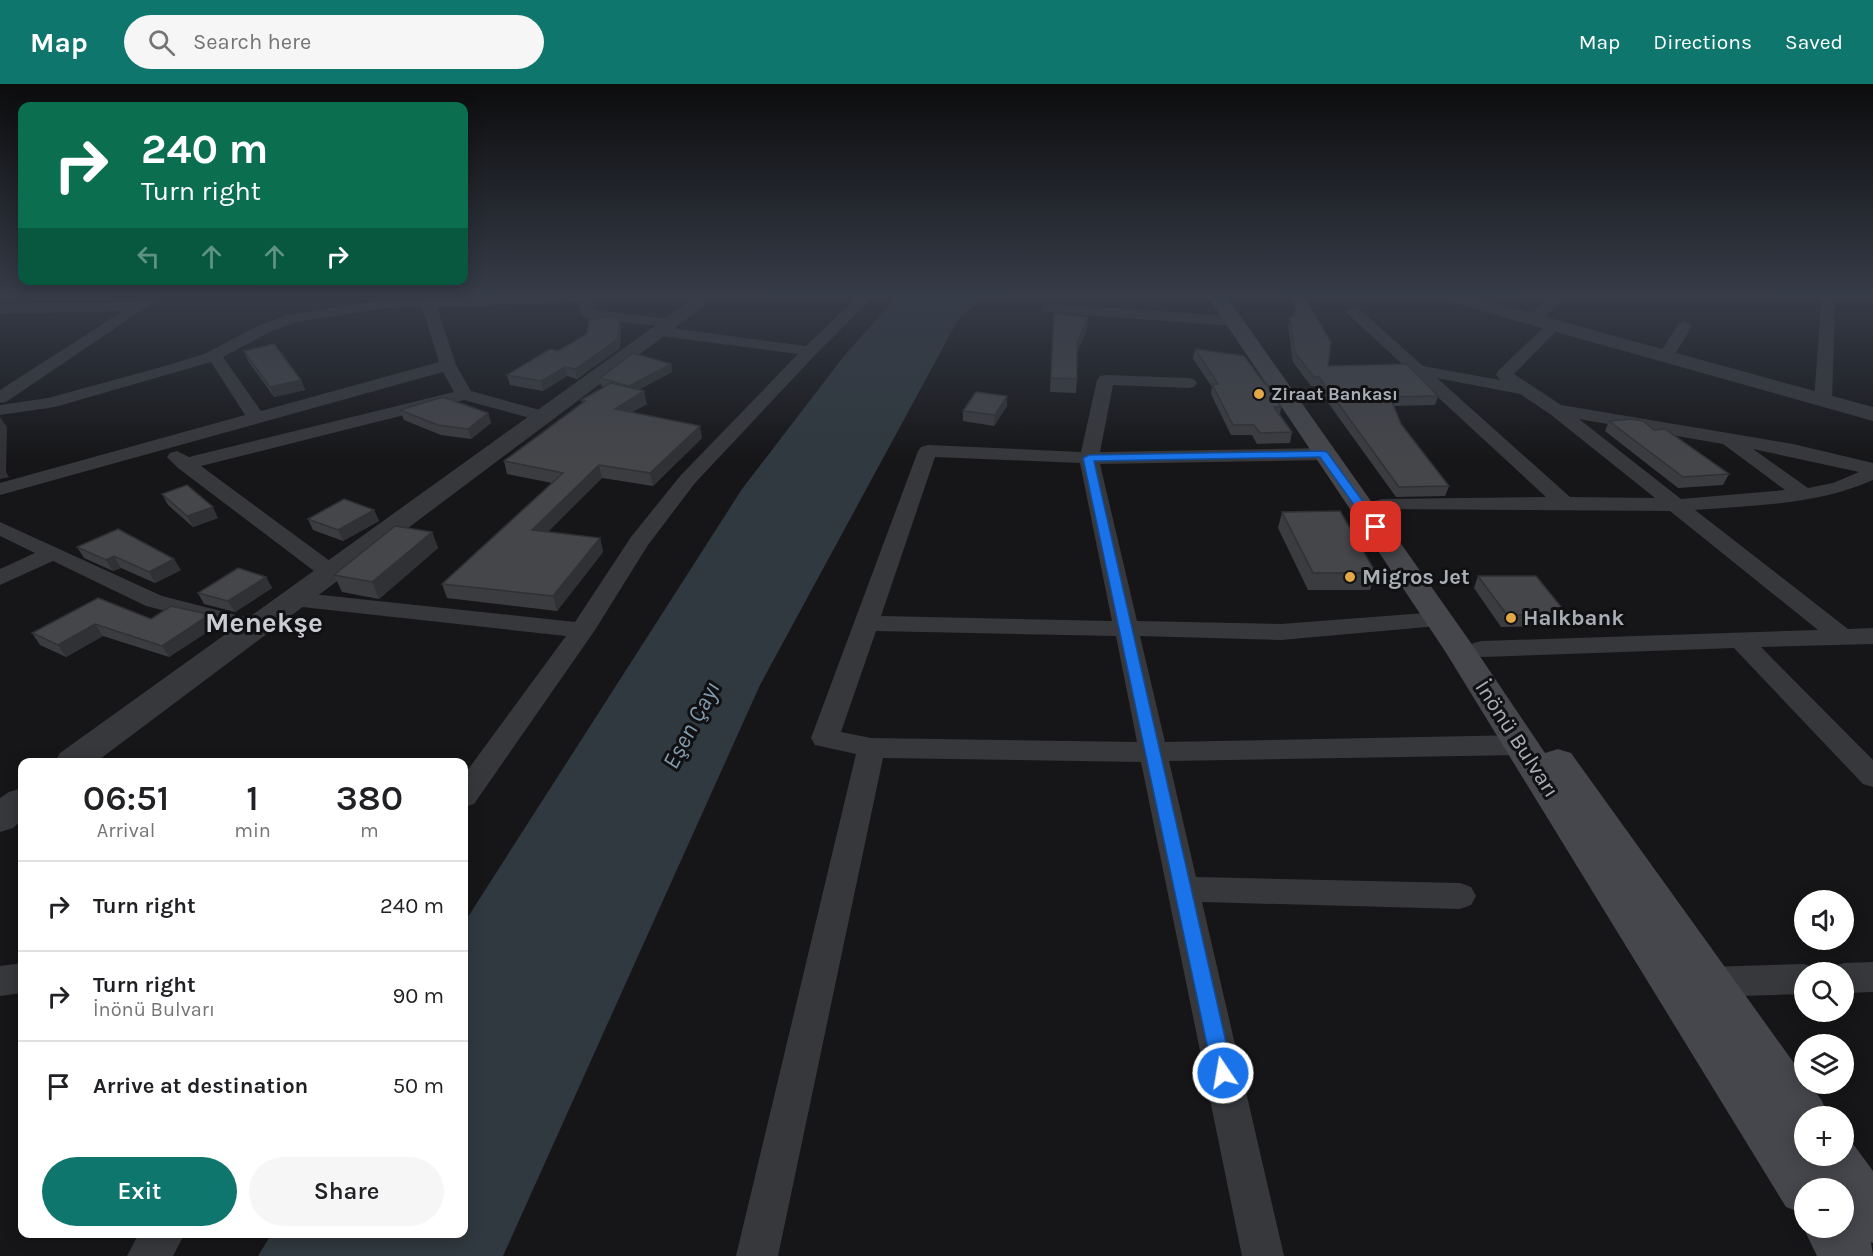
<!DOCTYPE html>
<meta charset="utf-8">
<style>
body{margin:0;font-family:Karla,sans-serif;background:#f6f6f6;color:#202124;height:100vh;display:flex;flex-direction:column;font-size:22px;white-space:nowrap}
*{box-sizing:border-box;margin:0}
p{font-size:20px;color:#757577}
.icon{flex:none;width:33px;height:33px;fill:none;stroke:currentColor;stroke-width:2;stroke-linecap:round;stroke-linejoin:round}
.map{position:relative;flex:1;overflow:hidden}
.side{position:absolute;left:18px;top:674px;width:450px;height:480px;display:flex;flex-direction:column;background:#fff;border-radius:12px;box-shadow:0 3px 15px #0003}
.side>*{flex:none}
.top-card{position:absolute;left:18px;top:18px;width:450px;height:183px;border-radius:12px;box-shadow:0 3px 15px #0003;background:#0b6e4f;color:#fff;overflow:hidden}
.controls{position:absolute;left:1794px;top:806px;display:grid;gap:12px}
.controls a{display:grid;place-items:center;width:60px;height:60px;border-radius:50%;background:#fff;box-shadow:0 3px 15px #0003;font-size:30px}
.pin{position:absolute;display:grid;place-items:center;width:51px;height:51px;color:#fff;margin:-26px;border-radius:12px;box-shadow:0 3px 9px #0006}
.me{position:absolute;width:66px;margin:-33px;rotate:348deg;stroke-linejoin:round;filter:drop-shadow(0 0 4px #0008)}
.turn{display:flex;align-items:center;gap:21px;height:126px;padding:0 24px;font-size:27px}
.turn .icon{width:78px;height:78px;stroke-width:2.5}
.turn b{display:block;font-size:42px;line-height:51px}
.lanes{display:flex;align-items:center;height:57px;padding:0 24px;background:#0003;justify-content:center;gap:30px;direction:ltr}
.lanes .off{opacity:.35}
.eta{display:flex;justify-content:space-evenly;align-items:center;height:102px;text-align:center}
.eta b{font-size:36px;font-weight:600;line-height:42px}
.action{display:flex;gap:12px;margin-top:auto;padding:12px 24px}
.action a{flex:1;height:69px;border-radius:36px;background:#0f766e;color:#fff;font-size:24px;font-weight:600;line-height:69px;text-align:center}
.action a+a{background:#f6f6f6;color:#202124}
ul{padding:0;list-style:none}
li{display:flex;align-items:center;gap:18px;height:90px;padding:0 24px;border-top:2px solid #e0e0e0}
li div{flex:1}
li b{display:block;font-size:22px}
li em{font-style:normal}
header{display:flex;align-items:center;gap:36px;box-sizing:border-box;height:84px;padding:0 30px;background:#0f766e;color:#fff}
header strong{font-size:28px}
nav{display:flex;gap:33px;margin-inline-start:auto;font-size:21px}
.search{width:420px;height:54px;background:#f6f6f6;display:flex;align-items:center;gap:15px;box-sizing:border-box;padding:0 21px;border-radius:33px;color:#757577;font-size:22px}
.map>svg:first-child{display:block}
</style>
<header>
<strong>Map</strong>
<div class="search"><svg class="icon" aria-label="search" viewBox="0 0 24 24"><circle cx="10" cy="10" r="6"/><path d="M15 15l6 6"/></svg>Search here</div>
<nav><a>Map</a><a>Directions</a><a>Saved</a></nav>
</header>
<div class="map">
<svg width="1873" height="1172" viewBox="0 0 1873 1172">
<rect width="100%" height="100%" fill="#161618"/>
<polygon fill="#30393f" points="896,213 983,213 958,236 760,601 503,1172 258,1172 272,1149 464,1149 464,839 742,405 844,272"/>
<g fill="none" stroke-linecap="round" stroke-linejoin="round">
<g fill="#37383c" fill-rule="evenodd">
<polygon points="144,213 161,213 6,318 0,319 0,306 123,227 0,230 0,220 137,218"/>
<path d="M 423,213 L 593,213 L 596,226 L 676,236 L 679,239 L 676,242 L 671,244 L 806,262 L 857,213 L 873,213 L 816,270 L 695,399 L 648,461 L 595,546 L 474,720 L 464,723 L 464,691 L 566,552 L 293,522 L 285,520 L 281,515 L 285,510 L 293,508 L 575,538 L 631,453 L 681,391 L 798,270 L 661,252 L 653,247 L 660,242 L 589,235 L 581,230 L 579,218 L 437,223 L 456,281 L 471,307 L 551,329 L 554,333 L 551,337 L 545,338 L 464,316 L 201,382 L 338,483 L 341,488 L 338,493 L 330,495 L 322,493 L 178,384 L 167,373 L 170,369 L 177,367 L 189,373 L 454,308 L 443,288 L 0,411 L 0,399 L 245,331 L 211,278 L 55,323 L 0,331 L 0,321 L 48,314 L 165,282 L 204,270 L 260,241 L 288,231 L 386,216 ZM 422,223 L 439,278 L 261,327 L 223,273 L 272,247 L 296,238 L 386,224 Z"/>
<polygon points="1550,213 1566,213 1538,239 1528,239 1525,236 1528,233"/>
<polygon points="1817,213 1832,213 1835,220 1832,316 1829,320 1817,320 1814,316 1821,220"/>
<polygon points="1049,220 1233,232 1241,237 1233,242 1044,228 1041,225 1044,222"/>
<path d="M 1354,223 L 1359,225 L 1423,282 L 1500,296 L 1496,291 L 1498,287 L 1548,239 L 1558,239 L 1561,242 L 1558,245 L 1514,290 L 1561,321 L 1793,360 L 1873,379 L 1873,396 C 1817,421 1755,421 1695,426 L 1848,545 L 1873,544 L 1873,560 L 1761,563 L 1873,676 L 1873,703 L 1863,700 L 1734,564 L 1482,573 L 1473,571 L 1470,565 L 1473,559 L 1482,557 L 1818,546 L 1670,427 L 1375,425 L 1372,421 L 1375,417 L 1382,415 L 1546,413 L 1349,231 L 1346,228 ZM 1437,294 L 1520,310 L 1550,330 L 1655,414 L 1570,413 ZM 1579,335 L 1723,360 L 1785,406 L 1681,415 ZM 1753,365 L 1859,388 L 1833,399 L 1808,404 Z"/>
<polygon points="1684,237 1692,242 1674,272 1672,275 1660,275 1658,272 1679,239"/>
<path d="M 1106,291 L 1188,294 L 1194,295 L 1197,299 L 1194,303 L 1188,304 L 1113,301 L 1100,368 L 1323,364 L 1330,366 L 1333,370 L 1330,374 L 1323,376 L 1100,380 L 1137,537 L 1281,540 L 1438,528 L 1446,530 L 1450,535 L 1446,540 L 1438,542 L 1281,556 L 1140,552 L 1165,658 L 1523,651 L 1533,654 L 1537,661 L 1533,668 L 1523,671 L 1169,677 L 1196,793 L 1460,799 L 1471,803 L 1476,812 L 1471,821 L 1460,825 L 1202,818 L 1284,1172 L 1242,1172 L 1141,678 L 883,674 L 778,1172 L 736,1172 L 856,670 L 815,661 L 811,654 L 918,367 L 921,363 L 928,361 L 1081,368 L 1097,296 L 1100,292 ZM 935,373 L 1080,379 L 1112,537 L 881,532 ZM 876,547 L 1116,552 L 1137,658 L 871,654 L 841,648 Z"/>
<polygon points="0,438 162,512 264,538 267,543 264,548 255,550 146,522 53,477 0,501 0,485 35,469 0,452"/>
<polygon points="1873,878 1873,908 1844,909 1844,888 1830,888 1832,883 1844,879"/>
<polygon points="22,879 22,909 0,912 0,882"/>
<polygon points="1804,880 1816,884 1818,888 1804,888 1804,910 1709,913 1697,909 1692,898 1697,887 1709,883"/>
<polygon points="139,1149 185,1149 173,1172 127,1172"/>
</g>
<g fill="#37383c" fill-rule="evenodd">
<polygon points="695,213 716,213 96,678 55,678 60,669"/>
<polygon points="1443,213 1473,213 1873,323 1873,337 1446,217"/>
<polygon points="22,704 22,736 13,744 0,748 0,714 9,708"/>
</g>
<polygon fill="#46474c" fill-rule="evenodd" points="1208,213 1227,213 1471,559 1545,669 1558,665 1571,669 1804,993 1804,999 1809,999 1822,1017 1828,1032 1804,1032 1804,1071 1844,1071 1844,1051 1848,1053 1873,1087 1873,1159 1871,1158 1873,1172 1817,1172 1803,1143 1804,1139 1804,1143 1844,1143 1844,1104 1804,1104 1804,1130 1786,1123 1445,567"/>
</g>
<g fill="#3b3c40">
<polygon points="1245,213 1268,213 1268,214"/>
<polygon points="1294,213 1304,213 1328,282 1438,312 1435,321 1394,322 1401,340 1449,402 1445,412 1396,413 1316,302 1311,302 1293,278 1288,242 1290,233 1293,233"/>
<polygon points="619,232 621,241 620,264 577,295 567,292 543,307 510,301 507,291 558,267"/>
<polygon points="1053,242 1087,246 1077,268 1077,295 1076,309 1050,308"/>
<polygon points="1195,265 1281,323 1280,331 1292,348 1290,359 1257,360 1252,351 1231,351 1211,310 1212,303 1193,275"/>
<polygon points="244,267 301,296 305,306 274,313 248,277"/>
<polygon points="671,280 672,288 638,306 647,320 632,328 702,354 653,402 602,394 547,448 600,454 603,468 557,527 447,514 442,500 552,399 507,390 504,377 582,319 581,316 604,303 601,302 600,294"/>
<polygon points="1007,312 1007,322 994,342 963,337 963,327"/>
<polygon points="400,326 488,329 491,339 471,355 441,351 404,336"/>
<polygon points="1609,337 1654,346 1729,390 1723,401 1678,404 1605,347"/>
<polygon points="162,410 218,434 193,443 168,421"/>
<polygon points="374,426 379,437 343,457 313,446 308,435"/>
<polygon points="1282,428 1376,489 1370,506 1308,506 1278,444"/>
<polygon points="432,448 438,464 379,515 342,508 334,491"/>
<polygon points="77,463 181,486 155,499 121,484 113,487 84,474"/>
<polygon points="1478,492 1567,530 1561,542 1501,543 1474,504"/>
<polygon points="266,493 272,504 235,528 204,520 198,509"/>
<polygon points="98,514 151,535 207,530 214,542 212,543 212,545 169,573 103,552 66,573 40,561 32,549"/>
</g>
<g fill="#303134">
<polygon points="619,232 621,241 620,264 577,295 575,285"/>
<polygon points="1088,233 1087,246 1076,271 1077,258"/>
<polygon points="671,280 672,288 631,310 629,302"/>
<polygon points="565,283 567,292 543,307 541,297"/>
<polygon points="301,296 305,306 274,313 270,303"/>
<polygon points="644,307 647,320 617,337 615,325"/>
<polygon points="1007,312 1007,322 994,342 995,331"/>
<polygon points="488,329 491,339 471,355 468,345"/>
<polygon points="0,333 7,343 6,388 9,393 0,395"/>
<polygon points="700,342 702,354 653,402 650,389"/>
<polygon points="599,381 602,394 536,460 532,446"/>
<polygon points="213,423 218,434 193,443 187,432"/>
<polygon points="374,426 379,437 343,457 338,446"/>
<polygon points="432,448 438,464 379,515 372,498"/>
<polygon points="600,454 603,468 557,527 553,512"/>
<polygon points="114,472 121,484 113,487 106,476"/>
<polygon points="174,475 181,486 155,499 149,488"/>
<polygon points="266,493 272,504 235,528 228,517"/>
<polygon points="207,530 214,542 212,543 212,545 169,573 162,562"/>
<polygon points="95,540 103,552 66,573 58,561"/>
</g>
<g fill="#45464a" stroke="#303134" stroke-width="1.5">
<polygon points="1295,213 1304,213 1331,258 1328,282 1407,280 1438,312 1390,313 1401,340 1449,402 1399,403 1319,293 1314,293 1295,269 1290,233 1295,233"/>
<polygon points="1054,229 1088,233 1077,258 1077,295 1051,294"/>
<polygon points="619,232 618,255 575,285 565,283 541,297 507,291 550,265 558,267 587,250 589,235"/>
<polygon points="274,260 301,296 270,303 244,267"/>
<polygon points="1195,265 1244,272 1265,300 1267,300 1281,323 1274,323 1292,348 1260,349 1254,341 1233,341 1212,300 1218,300"/>
<polygon points="633,269 671,280 629,302 600,294"/>
<polygon points="611,299 644,307 615,325 700,342 650,389 599,381 532,446 600,454 553,512 442,500 563,389 504,377 585,317 581,316"/>
<polygon points="976,308 1007,312 995,331 963,327"/>
<polygon points="443,313 488,329 468,345 438,341 400,326"/>
<polygon points="1631,335 1643,337 1654,346 1665,345 1729,390 1683,393 1609,337"/>
<polygon points="187,401 213,423 187,432 162,410"/>
<polygon points="344,415 374,426 338,446 308,435"/>
<polygon points="1340,427 1376,489 1313,489 1282,428"/>
<polygon points="395,442 432,448 372,498 334,491"/>
<polygon points="118,445 174,475 149,488 114,472 106,476 77,463"/>
<polygon points="238,484 266,493 228,517 198,509"/>
<polygon points="1478,492 1536,492 1567,530 1507,531"/>
<polygon points="98,514 151,535 171,522 207,530 204,532 206,533 162,562 95,540 58,561 32,549"/>
</g>
<linearGradient id="sky" x2="0" y2="1"><stop stop-color="#0c0c0d"/><stop offset="0.56" stop-color="#363c48"/><stop offset="1" stop-color="#363c48" stop-opacity="0"/></linearGradient>
<rect width="1873" height="377" fill="url(#sky)"/>
<polygon fill="#1a73e8" stroke="#114b97" stroke-width="1.5" points="1323,367 1327,368 1380,441 1380,446 1372,446 1320,373 1094,377 1233,989 1230,995 1223,998 1216,995 1213,989 1083,374 1089,371"/>
<g fill="#e1a845" stroke="#111113" stroke-width="2">
<circle cx="1259" cy="310" r="6"/>
<circle cx="1350" cy="493" r="6"/>
<circle cx="1511" cy="534" r="6"/>
</g>
<g text-anchor="middle" dominant-baseline="central" stroke-width="6" stroke-linejoin="round" paint-order="stroke">
<g font-size="18" font-weight="bold" fill="#a9aeb6" stroke="#111113" text-anchor="start">
<text x="1271" y="310">Ziraat Bankası</text>
</g>
<g font-size="22" font-weight="bold" fill="#a9aeb6" stroke="#111113" text-anchor="start">
<text x="1362" y="493">Migros Jet</text>
<text x="1523" y="534">Halkbank</text>
</g>
<g font-size="22" fill="#a9aeb6" stroke="#111113">
<text transform="translate(1517 655) rotate(57)">İnönü Bulvarı</text>
</g>
<g font-size="24" font-style="italic" fill="#839bae" stroke="#111113">
<text transform="translate(691 641) rotate(-62)">Eşen Çayı</text>
</g>
<g font-size="28" font-weight="bold" fill="#caccd3" stroke="#111113">
<text x="264" y="538">Menekşe</text>
</g>
</g>
</svg>
<div class="controls">
<a><svg class="icon" aria-label="sound" viewBox="0 0 24 24"><path d="M4 9h4l5-4v14l-5-4H4zM17 9q2 3 0 6"/></svg></a>
<a><svg class="icon" aria-label="search" viewBox="0 0 24 24"><circle cx="10" cy="10" r="6"/><path d="M15 15l6 6"/></svg></a>
<a><svg class="icon" aria-label="layers" viewBox="0 0 24 24"><path d="M12 4l9 5-9 5-9-5zM3 14l9 5 9-5"/></svg></a>
<a>+</a>
<a>−</a>
</div>
<div class="pin" style="left:1376px;top:443px;background:#d93025"><svg class="icon" aria-label="arrive" viewBox="0 0 24 24"><path d="M6 21V4h12l-3 4 3 4H6"/></svg></div>
<svg class="me" style="left:1223px;top:989px" viewBox="-20 -20 40 40"><circle r="17" fill="#1a73e8" stroke="#fff" stroke-width="3"/><path d="M0-11L8 9 0 5-8 9z" fill="#fff"/></svg>
<div class="top-card">
<div class="turn"><svg class="icon" aria-label="right" viewBox="0 0 24 24"><path d="M7 20v-9h11M14 6l5 5-5 5"/></svg><div><b>240 m</b>Turn right</div></div>
<div class="lanes"><svg class="icon off" aria-label="left" viewBox="0 0 24 24"><path d="M17 20v-9H6M10 6l-5 5 5 5"/></svg><svg class="icon off" aria-label="ahead" viewBox="0 0 24 24"><path d="M12 20V5M6 11l6-6 6 6"/></svg><svg class="icon off" aria-label="ahead" viewBox="0 0 24 24"><path d="M12 20V5M6 11l6-6 6 6"/></svg><svg class="icon" aria-label="right" viewBox="0 0 24 24"><path d="M7 20v-9h11M14 6l5 5-5 5"/></svg></div>
</div>
<section class="side">
<div class="eta">
<div><b>06:51</b><p>Arrival</p></div>
<div><b>1</b><p>min</p></div>
<div><b>380</b><p>m</p></div>
</div>
<ul>
<li><svg class="icon" aria-label="right" viewBox="0 0 24 24"><path d="M7 20v-9h11M14 6l5 5-5 5"/></svg><div><b>Turn right</b></div><em>240 m</em></li>
<li><svg class="icon" aria-label="right" viewBox="0 0 24 24"><path d="M7 20v-9h11M14 6l5 5-5 5"/></svg><div><b>Turn right</b><p>İnönü Bulvarı</p></div><em>90 m</em></li>
<li><svg class="icon" aria-label="arrive" viewBox="0 0 24 24"><path d="M6 21V4h12l-3 4 3 4H6"/></svg><div><b>Arrive at destination</b></div><em>50 m</em></li>
</ul>
<div class="action"><a>Exit</a><a>Share</a></div>
</section>
</div>
